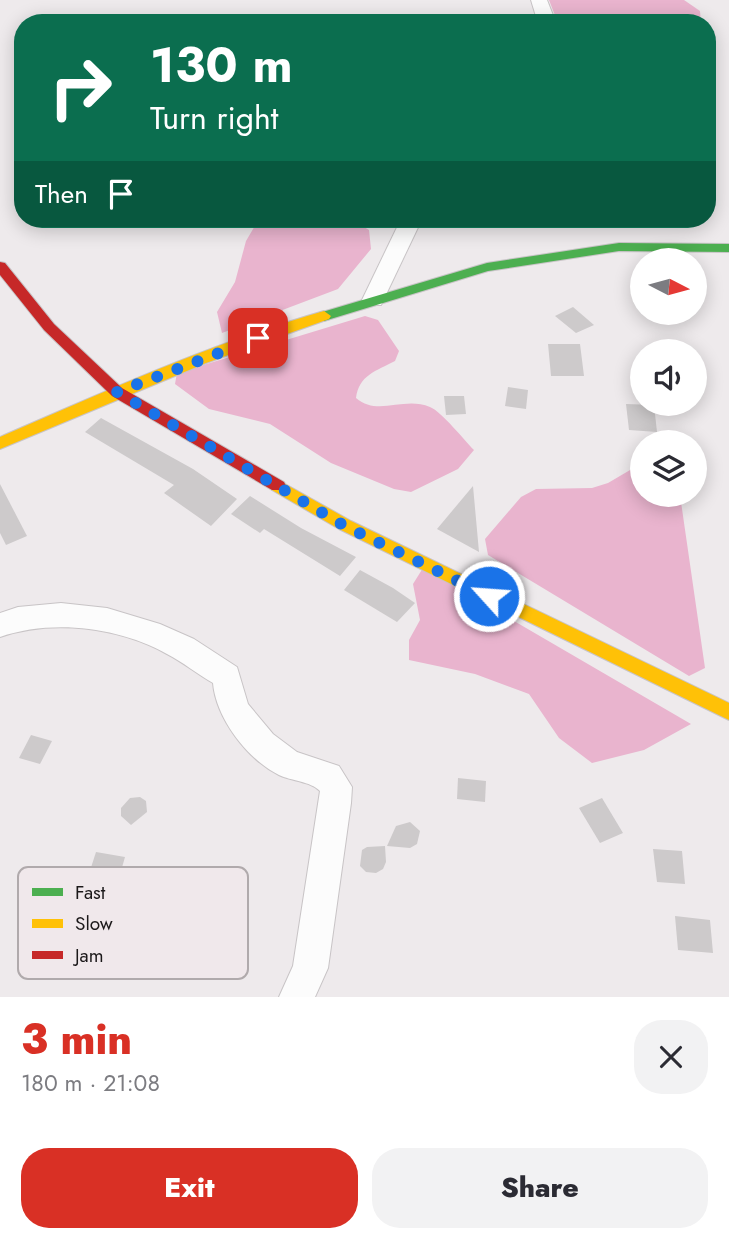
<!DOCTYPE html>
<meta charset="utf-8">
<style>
body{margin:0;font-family:Jost,sans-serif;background:#f2f2f3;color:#2b2b33;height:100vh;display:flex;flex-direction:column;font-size:26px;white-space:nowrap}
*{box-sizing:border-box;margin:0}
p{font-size:23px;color:#7c7c81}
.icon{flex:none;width:38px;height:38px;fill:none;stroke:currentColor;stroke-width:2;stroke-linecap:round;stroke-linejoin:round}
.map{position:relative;height:997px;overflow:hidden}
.drawer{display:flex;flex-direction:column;background:#fff;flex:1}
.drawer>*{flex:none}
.banner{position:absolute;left:14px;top:14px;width:702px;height:214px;border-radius:28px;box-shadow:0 4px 18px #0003;background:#0b6e4f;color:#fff;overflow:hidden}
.needle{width:46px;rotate:96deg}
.fabs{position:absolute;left:630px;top:248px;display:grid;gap:14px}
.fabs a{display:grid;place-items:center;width:77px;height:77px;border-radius:50%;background:#fff;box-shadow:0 4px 18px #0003;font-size:35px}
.pin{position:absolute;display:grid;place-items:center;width:60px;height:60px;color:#fff;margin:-30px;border-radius:14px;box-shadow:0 4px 10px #0006}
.me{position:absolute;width:77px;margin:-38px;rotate:296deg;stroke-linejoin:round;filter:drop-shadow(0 0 5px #0008)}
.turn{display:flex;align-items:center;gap:24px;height:147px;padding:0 21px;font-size:32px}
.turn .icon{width:91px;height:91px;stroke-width:2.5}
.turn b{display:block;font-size:49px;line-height:60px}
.then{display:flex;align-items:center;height:66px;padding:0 21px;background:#0003;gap:14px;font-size:26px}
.round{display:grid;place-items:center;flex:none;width:74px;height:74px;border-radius:28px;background:#f2f2f3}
.overview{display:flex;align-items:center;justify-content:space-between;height:119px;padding:0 21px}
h1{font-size:42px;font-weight:800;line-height:52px;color:#d93025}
.cta{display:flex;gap:14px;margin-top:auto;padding:14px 21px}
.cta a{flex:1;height:80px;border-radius:28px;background:#d93025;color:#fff;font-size:28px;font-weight:800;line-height:80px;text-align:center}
.cta a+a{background:#f2f2f3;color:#2b2b33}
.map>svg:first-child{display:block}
</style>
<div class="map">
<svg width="729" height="997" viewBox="0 0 729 997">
<rect width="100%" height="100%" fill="#eeeaec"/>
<g fill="#e9b4ce">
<polygon points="549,0 684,0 700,11 701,23 558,23"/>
<polygon points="259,219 351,219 369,230 371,249 338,289 222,333 217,312 235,282 246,241"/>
<path d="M 365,316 L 378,320 L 399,351 L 395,361 C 376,371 359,375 356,398 C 378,417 403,396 430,407 C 442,412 464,440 474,450 L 458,469 L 411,492 L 394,489 L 331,463 L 270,424 L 209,409 L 175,384 L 177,373 Z"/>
<polygon points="642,463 642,495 680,495 705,668 689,676 488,555 485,539 521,497 536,489 592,488 608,483"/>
<polygon points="423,568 691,724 644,750 592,763 559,738 529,694 475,674 409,660 409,640 420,620 413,584"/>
</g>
<g fill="#cdcacb">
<polygon points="573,307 594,325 576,333 555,316"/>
<polygon points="548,344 580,344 584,376 551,376"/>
<polygon points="508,387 528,390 526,409 505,406"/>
<polygon points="444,396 464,396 466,414 446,415"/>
<polygon points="626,404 654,405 657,432 629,430"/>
<polygon points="101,418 193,469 237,499 211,526 164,493 174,485 85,432"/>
<polygon points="0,484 27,536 6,545 0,533"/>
<polygon points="473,486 479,552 437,529"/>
<polygon points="250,496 301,528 356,557 340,576 264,529 260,533 231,514"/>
<polygon points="360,570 393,588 415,603 397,622 344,590"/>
<polygon points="31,735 52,741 40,764 19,758"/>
<polygon points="458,778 486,781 485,802 457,799"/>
<polygon points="140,797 146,801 147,812 131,825 121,816 121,808 130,798"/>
<polygon points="602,798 623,833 600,843 579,808"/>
<polygon points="410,822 420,831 417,844 410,848 387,846 396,826"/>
<polygon points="385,846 386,862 383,869 376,873 366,872 360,866 362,850 367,847"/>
<polygon points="653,849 682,851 685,884 657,882"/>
<polygon points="96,852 125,857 117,885 87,880"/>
<polygon points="675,916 710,920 713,953 678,950"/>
</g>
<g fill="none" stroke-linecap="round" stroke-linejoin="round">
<defs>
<g id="street">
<polygon points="531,0 547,0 556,23 538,23"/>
<polygon points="401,219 422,219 381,305 365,305 362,300"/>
<path d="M 61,603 L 107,608 L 160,624 L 194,639 L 237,667 L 248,704 L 273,734 L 297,752 L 339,766 L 352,787 L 351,803 L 328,968 L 315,997 L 279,997 L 293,966 L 320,791 C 310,781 291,781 279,775 C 247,759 216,718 213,683 C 197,674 183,662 167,654 C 118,627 53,619 0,637 L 0,613 L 18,607 Z"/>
</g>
<polygon id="fast" points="619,243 729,244 729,252 619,251 488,271 324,321 317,316 319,313 487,263"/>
<g id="slow">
<path d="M 324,311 L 331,316 L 329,319 L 206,363 L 0,449 L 0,437 C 106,391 213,343 324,311 Z"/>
<polygon points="278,480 351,521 729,703 729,720 339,529 272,490 270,486 272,482"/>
</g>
<polygon id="jam" points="0,262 5,263 54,324 122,388 284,482 286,486 284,490 272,490 112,396 44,330 0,275"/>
</defs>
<use href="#street" stroke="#c8c4c6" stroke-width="2"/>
<use href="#fast" stroke="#c8c4c6" stroke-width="2"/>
<use href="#slow" stroke="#c8c4c6" stroke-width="2"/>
<use href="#jam" stroke="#c8c4c6" stroke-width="2"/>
<use href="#street" fill="#fcfcfc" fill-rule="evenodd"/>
<use href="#fast" fill="#4caf50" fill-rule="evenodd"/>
<use href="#slow" fill="#ffc107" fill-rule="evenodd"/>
<use href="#jam" fill="#c62828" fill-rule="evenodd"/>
</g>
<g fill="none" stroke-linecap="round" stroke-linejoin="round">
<polyline stroke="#1a73e8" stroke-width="12" stroke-dasharray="0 21.6" points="258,338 117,392 345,526 489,596"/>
</g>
<rect x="18" y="867" width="230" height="112" rx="10" fill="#f0e8eb" stroke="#b0aaac" stroke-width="2"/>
<rect x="32" y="888" width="31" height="8" fill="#4caf50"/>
<rect x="32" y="919" width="31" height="9" fill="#ffc107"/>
<rect x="32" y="951" width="31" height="8" fill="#c62828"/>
<g font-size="19" fill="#1b1819">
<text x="75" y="899">Fast</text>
<text x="75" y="930">Slow</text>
<text x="75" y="962">Jam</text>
</g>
</svg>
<div class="fabs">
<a><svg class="needle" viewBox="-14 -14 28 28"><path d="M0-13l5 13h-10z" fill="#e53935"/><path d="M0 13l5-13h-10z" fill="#7c7c81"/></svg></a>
<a><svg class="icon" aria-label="sound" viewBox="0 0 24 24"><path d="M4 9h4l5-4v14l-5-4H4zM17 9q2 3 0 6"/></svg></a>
<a><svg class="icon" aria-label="layers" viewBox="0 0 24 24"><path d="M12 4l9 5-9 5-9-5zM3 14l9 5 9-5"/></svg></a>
</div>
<div class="pin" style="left:258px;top:338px;background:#d93025"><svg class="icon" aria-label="arrive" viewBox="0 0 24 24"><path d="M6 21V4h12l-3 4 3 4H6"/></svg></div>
<svg class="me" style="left:489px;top:596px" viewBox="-20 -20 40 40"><circle r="17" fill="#1a73e8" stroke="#fff" stroke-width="3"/><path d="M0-11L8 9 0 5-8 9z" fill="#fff"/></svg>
<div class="banner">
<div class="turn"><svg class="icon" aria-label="right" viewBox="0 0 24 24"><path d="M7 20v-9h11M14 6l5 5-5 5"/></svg><div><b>130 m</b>Turn right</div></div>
<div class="then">Then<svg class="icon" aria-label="arrive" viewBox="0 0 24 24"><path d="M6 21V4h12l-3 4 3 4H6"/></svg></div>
</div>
</div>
<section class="drawer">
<div class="overview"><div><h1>3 min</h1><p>180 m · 21:08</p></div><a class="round"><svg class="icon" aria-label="close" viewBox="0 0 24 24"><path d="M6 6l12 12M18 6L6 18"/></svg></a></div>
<div class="cta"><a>Exit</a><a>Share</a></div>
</section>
